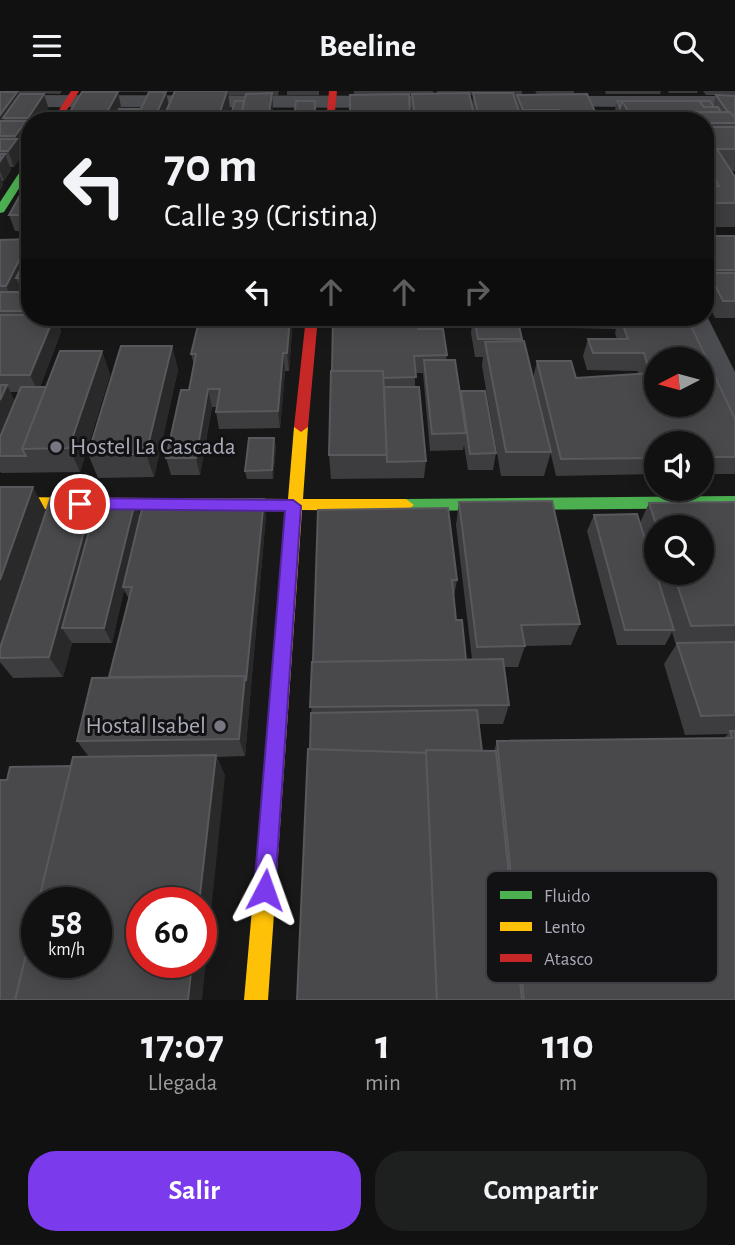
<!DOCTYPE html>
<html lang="es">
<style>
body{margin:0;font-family:"Alegreya Sans",sans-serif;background:#1e1f1f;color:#f1f3f6;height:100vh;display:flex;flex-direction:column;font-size:26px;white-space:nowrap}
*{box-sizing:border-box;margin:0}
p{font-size:23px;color:#9c9d9f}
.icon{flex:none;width:38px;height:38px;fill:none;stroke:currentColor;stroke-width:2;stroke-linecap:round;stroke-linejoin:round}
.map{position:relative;height:909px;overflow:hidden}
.panel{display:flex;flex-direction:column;background:#111;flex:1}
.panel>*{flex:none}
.banner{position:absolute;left:21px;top:21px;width:693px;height:214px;border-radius:28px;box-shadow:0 4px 18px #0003,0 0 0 2px #303131;background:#111;color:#f1f3f6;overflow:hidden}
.needle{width:46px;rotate:264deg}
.controls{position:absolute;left:644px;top:256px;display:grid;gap:14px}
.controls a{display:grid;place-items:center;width:70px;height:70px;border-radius:50%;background:#111;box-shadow:0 4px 18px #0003,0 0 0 2px #303131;font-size:35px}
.speed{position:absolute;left:21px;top:796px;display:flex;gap:14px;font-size:35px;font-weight:700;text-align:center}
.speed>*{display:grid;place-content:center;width:91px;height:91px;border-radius:50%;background:#111;box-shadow:0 4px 18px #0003,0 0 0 2px #303131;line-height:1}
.speed small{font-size:18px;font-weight:400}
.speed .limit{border:10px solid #d22;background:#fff;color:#111}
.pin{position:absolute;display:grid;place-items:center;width:60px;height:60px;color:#fff;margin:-30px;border:4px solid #fff;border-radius:50%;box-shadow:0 2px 7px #0007}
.me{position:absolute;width:77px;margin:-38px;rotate:4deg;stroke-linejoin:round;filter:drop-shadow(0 0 5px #0008)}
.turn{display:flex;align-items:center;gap:24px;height:147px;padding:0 28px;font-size:32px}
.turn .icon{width:91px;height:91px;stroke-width:2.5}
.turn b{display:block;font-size:49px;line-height:60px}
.lanes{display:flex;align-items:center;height:66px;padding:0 28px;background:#0003;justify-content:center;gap:35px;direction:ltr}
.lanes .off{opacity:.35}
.eta{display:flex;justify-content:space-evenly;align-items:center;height:119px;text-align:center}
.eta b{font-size:42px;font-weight:700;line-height:49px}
.primary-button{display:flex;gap:14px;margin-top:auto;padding:14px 28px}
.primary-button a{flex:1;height:80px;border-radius:28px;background:#7c3aed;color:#fff;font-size:28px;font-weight:700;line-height:80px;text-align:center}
.primary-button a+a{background:#1e1f1f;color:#f1f3f6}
header{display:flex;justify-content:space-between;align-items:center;height:91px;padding:0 28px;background:#111;font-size:32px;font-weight:700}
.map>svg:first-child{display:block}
</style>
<header><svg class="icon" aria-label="menu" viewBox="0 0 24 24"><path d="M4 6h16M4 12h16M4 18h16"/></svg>Beeline<svg class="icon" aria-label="search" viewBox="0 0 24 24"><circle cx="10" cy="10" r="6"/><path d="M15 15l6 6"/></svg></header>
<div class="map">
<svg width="735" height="909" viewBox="0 0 735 909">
<rect width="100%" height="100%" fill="#171717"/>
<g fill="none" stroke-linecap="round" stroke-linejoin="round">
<g fill="#4b4c50" fill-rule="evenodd">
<polygon points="0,4 463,5 473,11 463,17 0,16"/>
<polygon points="538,5 735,5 735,17 531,15 528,11"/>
<path d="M 705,221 L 735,281 L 735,326 L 723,323 C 714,308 702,286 702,268 L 698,268 L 679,226 L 705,226 Z"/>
</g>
<g fill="#4caf50" fill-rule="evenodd">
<polygon points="30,69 30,80 4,121 0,122 0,111 27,70"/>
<polygon points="735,405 735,417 406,420 398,414 406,408"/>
</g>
<polygon fill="#ffc107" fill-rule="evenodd" points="301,331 308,336 303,408 406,408 414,414 406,420 302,419 268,909 244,909 287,419 0,418 0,406 288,408 294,336"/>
<g fill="#c62828" fill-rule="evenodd">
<polygon points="71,0 79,0 60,30 52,30"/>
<polygon points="329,0 337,0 334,30 326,30"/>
<polygon points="306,226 318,226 308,336 301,341 294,336"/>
</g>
</g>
<g fill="#3d3d3f" fill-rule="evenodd">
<polygon points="0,0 62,0 60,3 18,2 19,5 49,19 30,30 30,47 21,60 22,64 14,76 10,76 11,79 4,90 2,90 3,94 0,99"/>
<path d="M 88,0 L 279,0 L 278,5 L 272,4 L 273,18 L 271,30 L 229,30 L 244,10 L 246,4 L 228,4 L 230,19 L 227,30 L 64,30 L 89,1 ZM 118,1 L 149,1 L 140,20 L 140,18 L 121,18 L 121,16 ZM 166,1 L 174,1 L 169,14 Z"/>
<rect x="287" y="0" width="32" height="4"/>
<path d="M 354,0 L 433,0 L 433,3 L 437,3 L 437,0 L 522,0 L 522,4 L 598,27 L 598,30 L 350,30 ZM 409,4 L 411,4 L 411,18 L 412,29 L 410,29 ZM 469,4 L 473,4 L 472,15 Z"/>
<polygon points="535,0 574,0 574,3 537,3"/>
<polygon points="605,0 661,0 660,3 606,3"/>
<polygon points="668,0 698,0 697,2 669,2"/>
<polygon points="703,0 735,0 735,80 731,80 735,86 735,136 705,136 705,30 621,30 615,18 617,10 713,15 716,4 733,4 706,4"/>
<polygon points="296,10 315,10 315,30 294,30"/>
<polygon points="30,86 30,140 15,140 9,124"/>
<polygon points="705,145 735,145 735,227 715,227 705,205"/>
<path d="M 30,148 L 30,226 L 106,226 L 102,236 L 60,237 L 61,241 L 40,296 L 46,296 L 102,260 L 110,284 L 80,381 L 1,382 L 0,380 L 0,149 ZM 10,301 L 19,301 L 15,311 Z"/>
<polygon points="178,226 293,226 289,280 285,280 280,337 219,338 216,321 217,316 212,316 200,384 171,384 166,367 189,299 194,274 191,263 200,227 178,227"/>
<polygon points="473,226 522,248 521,250 551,361 544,385 501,385 482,275 483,266 475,266 471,242"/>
<path d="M 568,226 L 687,226 L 735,328 L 735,383 L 702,383 L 702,352 L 656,352 L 656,383 L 556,385 L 533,287 L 537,270 L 576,287 L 639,283 L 637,280 L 587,279 L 583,265 L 588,248 L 617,248 L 615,242 L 616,238 L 572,237 ZM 656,268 L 702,313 L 656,313 Z"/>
<polygon points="418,238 447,264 446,269 461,306 461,300 496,362 493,379 468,379 464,354 463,359 430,360 423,282 415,282 415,296 426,370 424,387 331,388 329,364"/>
<polygon points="172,255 178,279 154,386 98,387 88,363"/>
<polygon points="274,347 276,356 273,388 247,388 245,380"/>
<polygon points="94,405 97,412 135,411 140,426 266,424 245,665 217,666 225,685 7,689 71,675 89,666 77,650 109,586 129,508 124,499 112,552 72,552 63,586 13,587 0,571 0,557"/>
<path d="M 459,411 L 580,533 L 571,554 L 525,555 L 518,576 L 504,576 L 509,614 L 503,633 L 479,633 L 482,660 L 494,660 L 497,650 L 724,647 L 728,643 L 685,644 L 664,573 L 676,554 L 672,541 L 665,554 L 617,554 L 587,440 L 594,424 L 640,432 L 649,412 L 735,411 L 735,909 L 297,909 L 310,659 L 318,419 L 457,489 L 454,505 L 456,529 L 466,569 L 472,568 L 456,434 ZM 656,436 L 702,436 L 702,481 L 656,481 Z"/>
</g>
<g fill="#29292a">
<polygon points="227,0 228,0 230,19 227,30 217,30"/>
<polygon points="17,1 22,16 3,27 7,38 0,30 0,24"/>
<polygon points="118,1 121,16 115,30 102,30"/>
<polygon points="166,1 169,16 163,30 157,30 156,24"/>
<polygon points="272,2 273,18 271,30 268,30"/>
<polygon points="44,3 49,19 41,30 30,30 30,32 28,27"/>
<polygon points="140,18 141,24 138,24 140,30 134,30"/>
<polygon points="26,30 30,41 30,47 21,60 22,64 14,76 8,60 17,48 15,45"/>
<polygon points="5,63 11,79 4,90 0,80 0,70"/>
<polygon points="0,85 3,94 0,99"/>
<polygon points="30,149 30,179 16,187 21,198 14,212 6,195"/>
<polygon points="54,226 55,226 61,241 38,301 30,284"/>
<polygon points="99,226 106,226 102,236"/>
<polygon points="290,226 293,226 289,280 287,262"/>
<polygon points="172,255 178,279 154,386 146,363"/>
<polygon points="102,260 110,284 80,381 69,357"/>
<polygon points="283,262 285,280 280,337 278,320"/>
<polygon points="7,294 15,311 0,347 0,309"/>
<polygon points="208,298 212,316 200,384 196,367"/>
<polygon points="274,347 276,356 273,388 272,379"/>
<polygon points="33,396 46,420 0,555 0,489"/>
<polygon points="94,405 105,429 62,537 72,552 63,586 49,566"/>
<polygon points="264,408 266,424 245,665 239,648"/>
<polygon points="135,411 141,428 123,496 124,499 112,552 104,537"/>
<polygon points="216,664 225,685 202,909 188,909 192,872 201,872 201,812 199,812"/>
</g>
<g fill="#49494c" stroke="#58585d" stroke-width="2">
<polygon points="175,0 227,0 217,30 162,30"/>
<polygon points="0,1 17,1 0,24"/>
<polygon points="82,1 118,1 102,30 64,30"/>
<polygon points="149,1 166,1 156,24 138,24"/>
<polygon points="272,2 268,30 240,30 246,3"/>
<polygon points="469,2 475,27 415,27 412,3"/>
<polygon points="473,2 513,2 521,27 479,26"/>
<polygon points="20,3 44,3 28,27 3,27"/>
<polygon points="409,3 410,29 422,30 350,30 350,4"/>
<polygon points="587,3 598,27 562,27 559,19 523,19 517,4"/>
<polygon points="716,4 735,5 735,24 732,24 730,21 728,21"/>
<polygon points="235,10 244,10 240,30 229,30"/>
<polygon points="296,10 315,10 315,28 294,28"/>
<polygon points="617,10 622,10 620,17"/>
<polygon points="622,10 699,10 704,16 718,16 721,21 634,22 633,28"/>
<polygon points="700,10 710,10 714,16 704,16"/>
<polygon points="119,18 140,18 134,30 113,30"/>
<polygon points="730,21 735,27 735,32 705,32 705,30 639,30 634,22"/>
<polygon points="596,29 597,30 481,30"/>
<polygon points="0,30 26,30 15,45 0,45"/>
<polygon points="705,36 735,36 735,58 717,58 735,86 735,112 705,112 705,95 719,95 705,71"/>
<polygon points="0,48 17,48 8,60 0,60"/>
<polygon points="0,63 5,63 0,70"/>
<polygon points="30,86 30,124 9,124"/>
<rect x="705" y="145" width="30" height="34"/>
<polygon points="30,148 6,195 0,195 0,149"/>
<polygon points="30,160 30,187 16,187"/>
<polygon points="709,182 735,182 735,210 723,210"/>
<rect x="0" y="201" width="30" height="19"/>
<polygon points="0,224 30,224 30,226 54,226 30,284 0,284"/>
<polygon points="200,226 290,226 287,262 283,262 278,320 216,321 220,298 208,298 196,367 166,367 181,299 189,299 196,263 191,263"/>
<polygon points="333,226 417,226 418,238 443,238 447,264 414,265 416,286 383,287 383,280 332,280"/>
<polygon points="474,226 517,226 522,248 478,248"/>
<polygon points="620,226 687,226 735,328 735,366 702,366 702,352 656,352 656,367 561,368 537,270 571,270 576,287 651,282 656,296 656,313 702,313 702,268 656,268 656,279 649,279 644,262 593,262 588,248 628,248"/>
<polygon points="524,250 551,361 506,361 485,251"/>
<polygon points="121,255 172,255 146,363 88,363"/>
<polygon points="60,260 102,260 69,357 22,358"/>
<polygon points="424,269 455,269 466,342 432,343"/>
<polygon points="331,280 383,280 387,364 329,364"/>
<polygon points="0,294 7,294 0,309"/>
<polygon points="21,296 46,296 22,358 26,365 0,365 0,346"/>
<polygon points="384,296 419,296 426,370 387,371"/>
<polygon points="461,300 485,300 496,362 470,363"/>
<polygon points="249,347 274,347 272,379 245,380"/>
<polygon points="0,396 33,396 0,489"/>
<polygon points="94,405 49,566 0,567 0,557 51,406"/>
<polygon points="264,408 246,590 245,585 109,586 132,496 123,496 144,409"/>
<polygon points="552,410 580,533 521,534 525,555 477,556 459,411"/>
<polygon points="135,411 104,537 62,537 97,412"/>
<polygon points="735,411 735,534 691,535 673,481 702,481 702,436 657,436 649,412"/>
<polygon points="448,417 457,489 452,489 456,529 462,529 466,569 313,571 318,419"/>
<polygon points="637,423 674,539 625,539 594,424"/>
<polygon points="735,551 735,624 701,625 677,552"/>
<polygon points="503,568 509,614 310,616 312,571"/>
<polygon points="245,585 239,648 77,650 92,587"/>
<polygon points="477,619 482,660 426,659 425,662 310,659 311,622"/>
<polygon points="730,640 735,640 735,909 524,909 497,650 732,647"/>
<polygon points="308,658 427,662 437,909 297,909"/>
<polygon points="426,659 496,660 522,909 437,909"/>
<polygon points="216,664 199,812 142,812 142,872 192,872 188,909 15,909 37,818 37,872 96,872 96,812 38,812 73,666"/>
<polygon points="71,675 38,812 37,812 37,817 15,909 0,909 0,689 7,689 10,676"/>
</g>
<polygon fill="#7c3aed" stroke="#51269a" stroke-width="2" points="80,407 293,409 301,415 275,799 272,807 265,810 257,807 254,799 285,420 80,418 72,413"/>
<g fill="#767780" stroke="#121113" stroke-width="2.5">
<circle cx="56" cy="356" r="7"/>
<circle cx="220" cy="635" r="7"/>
</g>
<g text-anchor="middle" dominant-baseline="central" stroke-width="6" stroke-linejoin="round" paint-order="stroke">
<g font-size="24" fill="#a9abb8" stroke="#121113" text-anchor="start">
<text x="70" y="356">Hostel La Cascada</text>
<text x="206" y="635" text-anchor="end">Hostal Isabel</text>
</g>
</g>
<rect x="486" y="780" width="232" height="112" rx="10" fill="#121113" stroke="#3f3f45" stroke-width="2"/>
<rect x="500" y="800" width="32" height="8" fill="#4caf50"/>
<rect x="500" y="831" width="32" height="9" fill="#ffc107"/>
<rect x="500" y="863" width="32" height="8" fill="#c62828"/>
<g font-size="19" fill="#a9abb8">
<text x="544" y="811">Fluido</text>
<text x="544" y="842">Lento</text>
<text x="544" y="874">Atasco</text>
</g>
</svg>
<div class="controls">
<a><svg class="needle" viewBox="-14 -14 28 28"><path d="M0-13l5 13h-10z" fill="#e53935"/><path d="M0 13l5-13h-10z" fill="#9c9d9f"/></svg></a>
<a><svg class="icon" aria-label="sound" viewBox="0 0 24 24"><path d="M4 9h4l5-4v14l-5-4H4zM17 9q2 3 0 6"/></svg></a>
<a><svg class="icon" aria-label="search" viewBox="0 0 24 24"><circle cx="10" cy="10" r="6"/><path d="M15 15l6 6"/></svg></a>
</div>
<div class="speed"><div>58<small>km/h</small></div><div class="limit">60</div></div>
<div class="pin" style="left:80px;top:413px;background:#d93025"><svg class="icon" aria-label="arrive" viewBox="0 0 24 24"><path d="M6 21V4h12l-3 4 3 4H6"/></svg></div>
<svg class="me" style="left:265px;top:799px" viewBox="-20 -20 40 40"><path d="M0-17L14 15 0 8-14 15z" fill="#7c3aed" stroke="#fff" stroke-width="4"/></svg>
<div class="banner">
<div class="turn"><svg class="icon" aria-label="left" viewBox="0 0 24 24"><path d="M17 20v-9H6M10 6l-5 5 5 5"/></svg><div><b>70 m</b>Calle 39 (Cristina)</div></div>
<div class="lanes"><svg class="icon" aria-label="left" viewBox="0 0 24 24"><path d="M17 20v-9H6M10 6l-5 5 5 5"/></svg><svg class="icon off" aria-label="ahead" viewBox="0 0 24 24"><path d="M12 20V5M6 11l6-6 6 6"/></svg><svg class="icon off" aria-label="ahead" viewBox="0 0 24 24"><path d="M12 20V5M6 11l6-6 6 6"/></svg><svg class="icon off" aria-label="right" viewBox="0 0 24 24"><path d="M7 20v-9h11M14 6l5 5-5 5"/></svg></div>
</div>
</div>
<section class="panel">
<div class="eta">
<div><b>17:07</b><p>Llegada</p></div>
<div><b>1</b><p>min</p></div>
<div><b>110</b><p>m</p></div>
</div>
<div class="primary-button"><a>Salir</a><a>Compartir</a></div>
</section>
